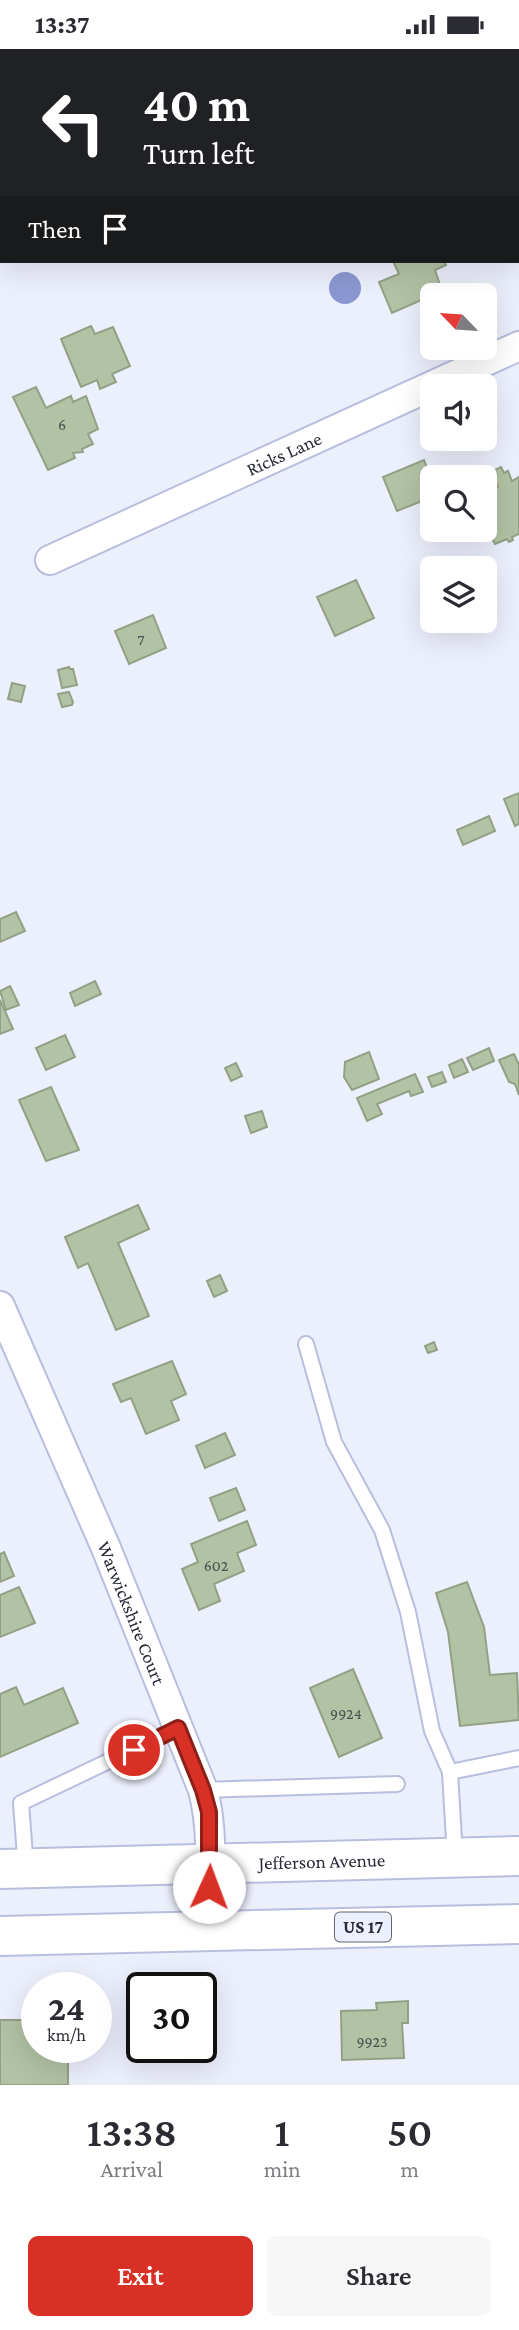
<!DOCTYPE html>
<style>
body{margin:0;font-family:"Crimson Pro",serif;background:#f7f7f7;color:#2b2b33;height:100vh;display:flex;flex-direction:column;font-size:26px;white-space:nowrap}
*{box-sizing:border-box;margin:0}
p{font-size:23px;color:#7c7c81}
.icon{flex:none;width:38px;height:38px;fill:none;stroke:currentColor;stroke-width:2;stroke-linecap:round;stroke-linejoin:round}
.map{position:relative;height:2036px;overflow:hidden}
.details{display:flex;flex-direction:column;background:#fff;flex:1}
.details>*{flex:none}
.banner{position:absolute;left:0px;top:0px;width:520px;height:214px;box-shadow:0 7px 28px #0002;background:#202124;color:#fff;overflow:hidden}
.needle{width:46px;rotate:295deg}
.fabs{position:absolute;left:420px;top:234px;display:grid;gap:14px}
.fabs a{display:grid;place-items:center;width:77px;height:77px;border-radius:10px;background:#fff;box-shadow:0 7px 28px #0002;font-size:35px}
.speed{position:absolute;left:21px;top:1923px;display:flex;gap:14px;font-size:35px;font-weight:700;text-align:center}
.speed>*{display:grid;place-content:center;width:91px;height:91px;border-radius:50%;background:#fff;box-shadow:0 7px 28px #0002;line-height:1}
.speed small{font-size:18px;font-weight:400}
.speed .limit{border:4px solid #111;border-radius:10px;background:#fff;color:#111}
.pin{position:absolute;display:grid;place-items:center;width:60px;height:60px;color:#fff;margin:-30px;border:4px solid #fff;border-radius:50%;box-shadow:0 2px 7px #0007}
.me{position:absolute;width:77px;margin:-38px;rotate:2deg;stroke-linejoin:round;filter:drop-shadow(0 0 5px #0008)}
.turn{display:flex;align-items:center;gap:24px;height:147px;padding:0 28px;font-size:32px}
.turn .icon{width:91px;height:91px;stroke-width:2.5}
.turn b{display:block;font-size:49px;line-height:60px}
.then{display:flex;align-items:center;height:66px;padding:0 28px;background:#0003;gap:14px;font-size:26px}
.eta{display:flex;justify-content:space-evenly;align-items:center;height:119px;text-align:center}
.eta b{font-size:42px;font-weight:600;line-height:49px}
.action{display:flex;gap:14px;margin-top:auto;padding:14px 28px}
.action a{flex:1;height:80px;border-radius:10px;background:#d93025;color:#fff;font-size:28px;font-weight:600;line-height:80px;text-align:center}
.action a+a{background:#f7f7f7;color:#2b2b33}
.status{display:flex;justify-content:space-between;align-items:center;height:49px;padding:0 35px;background:#fff;direction:ltr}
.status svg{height:19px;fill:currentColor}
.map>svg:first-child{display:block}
</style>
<div class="status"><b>13:37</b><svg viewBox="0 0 49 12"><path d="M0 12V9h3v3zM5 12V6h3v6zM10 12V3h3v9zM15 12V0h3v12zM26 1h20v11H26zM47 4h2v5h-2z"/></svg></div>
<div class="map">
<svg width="519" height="2036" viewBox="0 0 519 2036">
<rect width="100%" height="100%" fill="#eceffc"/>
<circle fill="#8b97d1" cx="345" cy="239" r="16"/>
<g fill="#b2c2a4" stroke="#92a185" stroke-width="2">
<polygon points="393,212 444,212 446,216 435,221 442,242 392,264 379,233 399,225"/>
<polygon points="91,277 95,285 113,278 130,317 112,325 116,333 100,340 97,331 81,338 61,290"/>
<polygon points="36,338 46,359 71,347 73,353 86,347 98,380 88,385 93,395 82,400 83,403 73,404 75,409 48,421 13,348"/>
<polygon points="424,411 432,431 432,448 397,462 383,428"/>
<polygon points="501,418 504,424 508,422 512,432 519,428 519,485 512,488 513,491 509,493 507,490 495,495 485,475 485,439 488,443 498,438 494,428 497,426 495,421"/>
<polygon points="356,531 374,569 335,587 317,548"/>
<polygon points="153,566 166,599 129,615 115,582"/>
<polygon points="69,618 70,620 73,620 77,636 62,639 58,621"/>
<polygon points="12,634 25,637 21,653 8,650"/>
<polygon points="69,643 73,653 72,656 62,658 58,645"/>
<polygon points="519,744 519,775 515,777 504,750"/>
<polygon points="489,767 495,782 463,796 457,781"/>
<polygon points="16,863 25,882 0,893 0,870"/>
<polygon points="95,932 101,945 75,957 70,944"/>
<polygon points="10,937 19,956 6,961 0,942"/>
<polygon points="0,951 13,980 0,985"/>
<polygon points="65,986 75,1008 46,1021 36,999"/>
<polygon points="489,999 494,1012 473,1021 467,1009"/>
<polygon points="369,1003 379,1030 352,1041 344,1028 345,1013"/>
<polygon points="514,1005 519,1016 519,1046 515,1035 509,1033 499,1011"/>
<polygon points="462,1010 468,1023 454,1029 449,1016"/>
<polygon points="236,1014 242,1027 231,1032 225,1019"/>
<polygon points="442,1023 446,1033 432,1038 428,1028"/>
<polygon points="415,1025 423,1043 411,1047 409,1042 377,1055 382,1065 367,1072 357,1049"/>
<polygon points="51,1038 79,1101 46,1112 19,1051"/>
<polygon points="262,1062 267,1078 251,1084 245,1067"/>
<polygon points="138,1156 149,1180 118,1194 149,1267 116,1281 88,1214 78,1219 65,1188"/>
<polygon points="220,1226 227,1242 214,1248 207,1232"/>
<polygon points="434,1293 437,1301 428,1304 425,1297"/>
<polygon points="172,1312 186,1345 171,1352 179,1371 146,1385 131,1349 121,1353 113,1335"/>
<polygon points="225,1384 235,1406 205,1419 196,1397"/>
<polygon points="236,1439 245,1461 219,1472 210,1449"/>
<polygon points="247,1472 256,1496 237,1504 244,1522 214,1535 220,1552 199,1561 182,1520 198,1513 191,1495"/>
<polygon points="4,1503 14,1527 0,1533 0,1505"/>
<polygon points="467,1533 484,1578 490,1626 517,1624 519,1671 460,1677 448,1583 436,1544"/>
<polygon points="19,1538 35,1574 0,1588 0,1546"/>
<polygon points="353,1620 382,1689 339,1708 310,1639"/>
<polygon points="16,1638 24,1656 63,1639 78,1674 0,1708 0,1645"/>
<polygon points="408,1952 408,1974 402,1974 404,2009 342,2011 341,1962 377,1961 376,1954"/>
<polygon points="0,1971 37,1971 37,1998 68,1998 68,2036 0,2036"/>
</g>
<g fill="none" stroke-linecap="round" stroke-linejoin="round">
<defs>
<g id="service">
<polyline points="306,1295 334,1393 382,1481 408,1563 432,1682 450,1723 455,1808"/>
<polyline points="450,1723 519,1709"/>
<polyline points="203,1741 397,1735"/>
<polyline points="26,1820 21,1754 178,1679"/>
</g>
<g id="minor">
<polyline points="457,0 458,2"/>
<polyline points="518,158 519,161"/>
<path id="s1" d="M 50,511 L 519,297"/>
<path id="s2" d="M 0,1257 L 106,1499 L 203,1741 C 215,1787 209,1835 208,1882"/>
</g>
<g id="primary">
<path id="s3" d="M 0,1820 L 519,1807"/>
<polyline points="0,1887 519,1875"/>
</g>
</defs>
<use href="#service" stroke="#b8bfde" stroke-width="18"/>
<use href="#minor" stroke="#b8bfde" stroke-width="32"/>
<use href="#primary" stroke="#b8bfde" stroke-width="42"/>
<use href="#service" stroke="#fff" stroke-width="14"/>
<use href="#minor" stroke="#fff" stroke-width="28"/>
<use href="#primary" stroke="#fff" stroke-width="38"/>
</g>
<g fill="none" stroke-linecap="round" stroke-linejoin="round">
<defs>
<polyline id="route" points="134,1701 178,1679 203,1741 209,1763 209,1838"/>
</defs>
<use href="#route" stroke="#8d1f18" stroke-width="18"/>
<use href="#route" stroke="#d93025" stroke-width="12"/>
</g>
<g text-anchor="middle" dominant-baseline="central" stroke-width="6" stroke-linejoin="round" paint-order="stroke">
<g font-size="16" fill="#4a5152">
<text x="62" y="375">6</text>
<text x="141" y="590">7</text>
<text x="216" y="1516">602</text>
<text x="346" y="1664">9924</text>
<text x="372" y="1992">9923</text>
</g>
<rect fill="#eceffc" stroke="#636671" stroke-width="2" x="335" y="1863.5" width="56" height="29" rx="5"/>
<g font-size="18" font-weight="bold" fill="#282b36">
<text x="363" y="1878">US 17</text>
</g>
<g font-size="19" fill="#282b36" stroke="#eceffc">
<text stroke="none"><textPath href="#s1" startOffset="257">Ricks Lane</textPath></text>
<text stroke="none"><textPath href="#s2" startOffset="334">Warwickshire Court</textPath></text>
<text stroke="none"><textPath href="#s3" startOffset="322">Jefferson Avenue</textPath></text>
</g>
</g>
</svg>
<div class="fabs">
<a><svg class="needle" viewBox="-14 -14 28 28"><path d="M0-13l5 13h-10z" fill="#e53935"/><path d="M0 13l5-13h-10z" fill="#7c7c81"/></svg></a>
<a><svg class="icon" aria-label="sound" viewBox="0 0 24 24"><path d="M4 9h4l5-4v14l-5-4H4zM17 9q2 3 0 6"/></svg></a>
<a><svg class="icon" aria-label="search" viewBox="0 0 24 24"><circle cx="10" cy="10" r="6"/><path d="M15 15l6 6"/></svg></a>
<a><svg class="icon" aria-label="layers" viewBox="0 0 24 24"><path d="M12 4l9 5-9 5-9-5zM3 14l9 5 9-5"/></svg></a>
</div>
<div class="speed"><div>24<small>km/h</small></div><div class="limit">30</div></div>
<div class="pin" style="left:134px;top:1701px;background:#d93025"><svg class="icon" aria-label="arrive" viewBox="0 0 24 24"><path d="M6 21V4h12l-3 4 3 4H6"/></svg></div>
<svg class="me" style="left:209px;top:1838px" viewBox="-20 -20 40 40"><circle r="19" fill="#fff"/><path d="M0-13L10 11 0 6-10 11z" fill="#d93025"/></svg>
<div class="banner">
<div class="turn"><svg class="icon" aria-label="left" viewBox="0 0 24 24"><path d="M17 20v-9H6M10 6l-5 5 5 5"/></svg><div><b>40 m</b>Turn left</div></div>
<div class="then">Then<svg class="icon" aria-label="arrive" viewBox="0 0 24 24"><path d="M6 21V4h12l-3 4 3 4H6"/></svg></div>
</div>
</div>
<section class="details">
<div class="eta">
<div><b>13:38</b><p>Arrival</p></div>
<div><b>1</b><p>min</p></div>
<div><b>50</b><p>m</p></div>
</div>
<div class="action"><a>Exit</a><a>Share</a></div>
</section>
